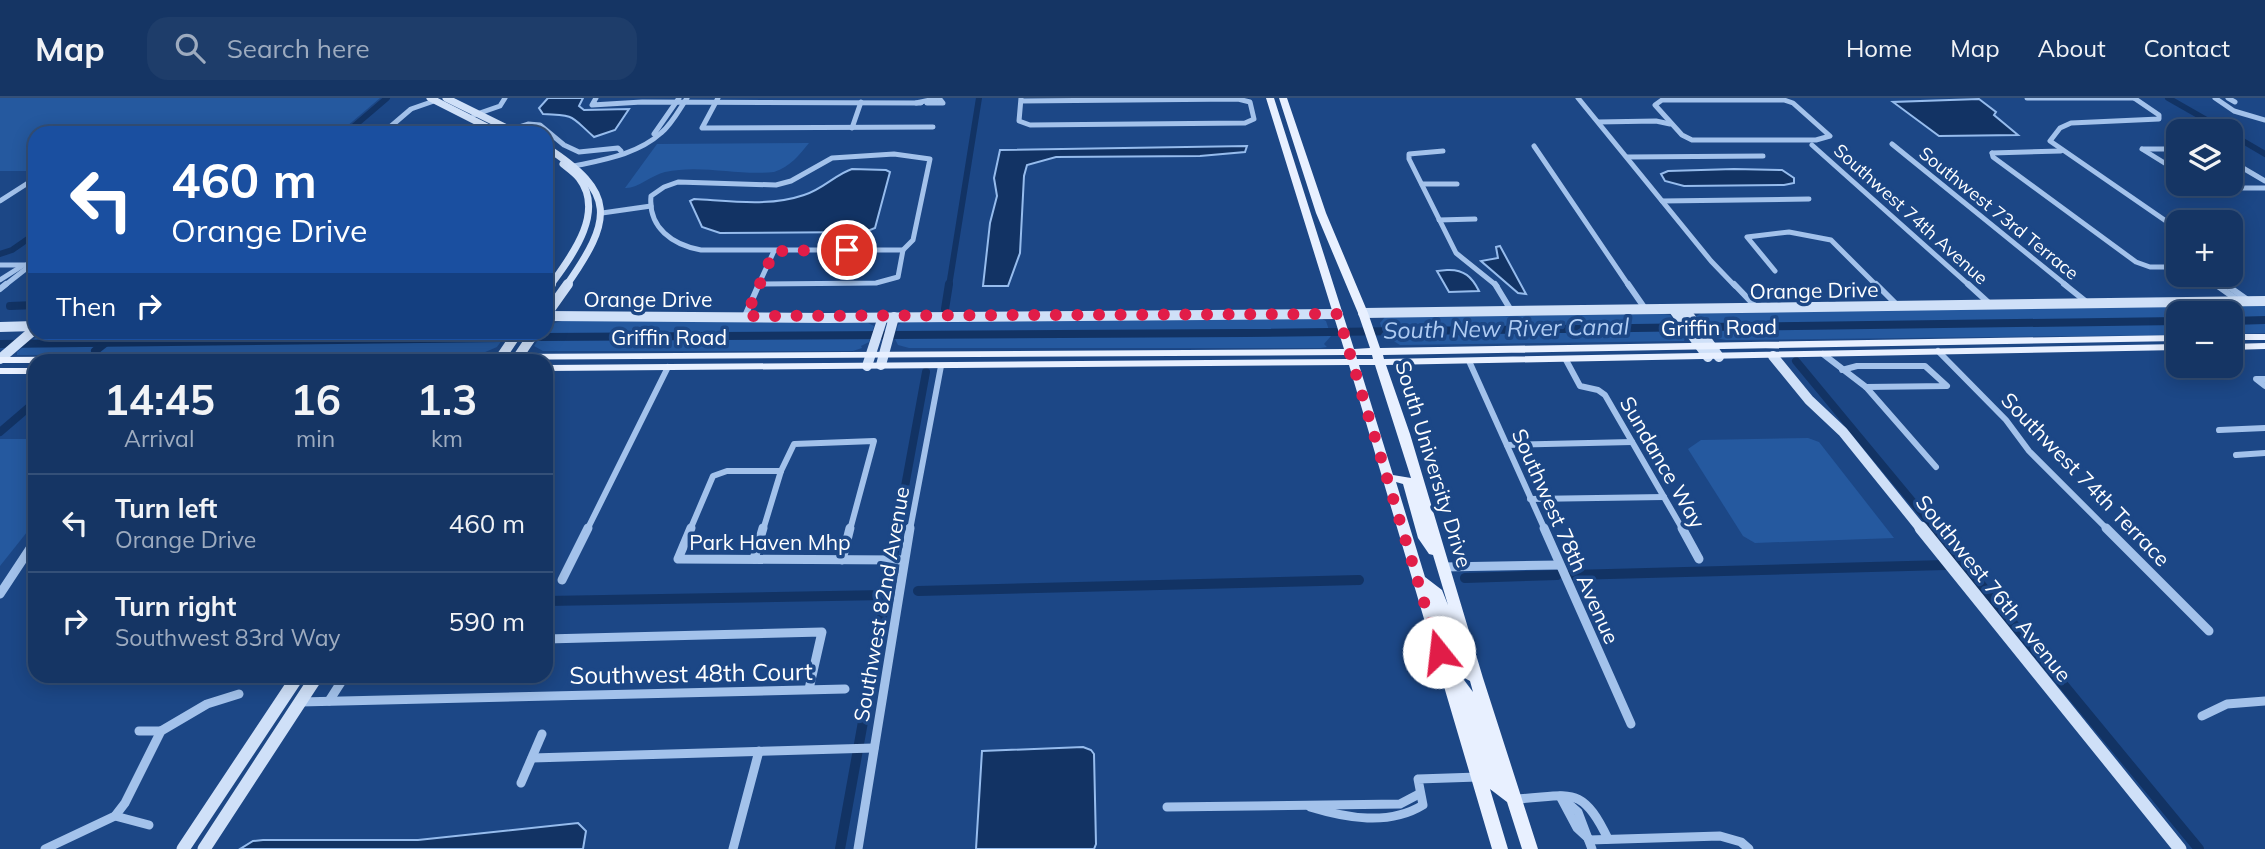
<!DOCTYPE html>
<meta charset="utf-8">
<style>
body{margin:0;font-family:Mulish,sans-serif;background:#1e3d6a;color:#f1f3f6;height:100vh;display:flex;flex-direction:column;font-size:26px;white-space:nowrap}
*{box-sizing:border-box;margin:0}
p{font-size:23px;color:#9dabbf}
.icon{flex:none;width:38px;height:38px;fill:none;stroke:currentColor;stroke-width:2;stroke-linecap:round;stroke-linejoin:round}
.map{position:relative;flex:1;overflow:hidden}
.details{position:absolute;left:28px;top:256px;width:525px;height:329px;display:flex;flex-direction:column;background:#153564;border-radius:21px;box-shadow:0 4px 18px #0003,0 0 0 2px #345078}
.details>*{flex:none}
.top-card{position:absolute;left:28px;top:28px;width:525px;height:214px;border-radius:21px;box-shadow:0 4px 18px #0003,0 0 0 2px #345078;background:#1a4fa0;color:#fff;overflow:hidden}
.controls{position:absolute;left:2166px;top:21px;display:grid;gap:14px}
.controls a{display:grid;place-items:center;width:77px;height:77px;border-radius:14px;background:#153564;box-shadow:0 4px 18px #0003,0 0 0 2px #345078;font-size:35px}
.pin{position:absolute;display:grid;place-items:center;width:60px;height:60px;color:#fff;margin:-30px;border:4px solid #fff;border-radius:50%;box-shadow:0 2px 7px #0007}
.me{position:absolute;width:77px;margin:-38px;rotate:344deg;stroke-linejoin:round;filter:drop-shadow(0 0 5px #0008)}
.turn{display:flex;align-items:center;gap:24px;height:147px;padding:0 28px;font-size:32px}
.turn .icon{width:91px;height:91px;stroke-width:2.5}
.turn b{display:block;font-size:49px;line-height:60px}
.then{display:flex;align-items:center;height:66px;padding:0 28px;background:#0003;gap:14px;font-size:26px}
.eta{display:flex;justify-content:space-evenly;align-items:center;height:119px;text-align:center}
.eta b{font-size:42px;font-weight:700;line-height:49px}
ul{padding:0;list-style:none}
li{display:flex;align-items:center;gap:21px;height:98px;padding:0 28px;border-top:2px solid #345078}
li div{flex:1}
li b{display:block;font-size:26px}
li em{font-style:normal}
header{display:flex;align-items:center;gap:42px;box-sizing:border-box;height:98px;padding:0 35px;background:#153564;border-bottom:2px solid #345078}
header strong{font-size:33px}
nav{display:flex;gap:38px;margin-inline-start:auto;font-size:24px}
.search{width:490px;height:63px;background:#1e3d6a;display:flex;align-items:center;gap:18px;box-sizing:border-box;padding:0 24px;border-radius:21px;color:#9dabbf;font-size:26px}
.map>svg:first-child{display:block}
</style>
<header>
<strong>Map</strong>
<div class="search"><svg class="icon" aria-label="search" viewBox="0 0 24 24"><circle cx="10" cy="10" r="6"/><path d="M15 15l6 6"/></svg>Search here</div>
<nav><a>Home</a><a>Map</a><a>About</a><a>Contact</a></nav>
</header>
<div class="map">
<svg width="2265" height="751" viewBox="0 0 2265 751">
<rect width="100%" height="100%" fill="#1c4786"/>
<g fill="#25599f">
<polygon points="0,0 380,0 339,35 35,35 35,73 0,73"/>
<path d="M 809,45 C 799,57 790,69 774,74 C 738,78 701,66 665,74 C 652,77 637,91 625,90 L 657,46 Z"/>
<polygon points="2265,206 2265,235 2231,236 2231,215 2179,215 2179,237 1726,242 1710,239 1695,219 1701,215"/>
<polygon points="1664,216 1670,217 1685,239 1684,243 1400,247 1384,237 1380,225 1385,219"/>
<polygon points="1320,220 1326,223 1331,238 1324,246 1327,249 1321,250 909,250 898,247 895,241 898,227 905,222"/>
<polygon points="755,222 866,224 874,228 869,244 861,248 862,250 853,253 543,253 534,248 543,235 546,234 547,227 562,223"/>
<polygon points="43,234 507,234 507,235 497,249 483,255 17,257 17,254"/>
<polygon points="1808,340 1819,344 1894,440 1755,445 1743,438 1688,351 1701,342"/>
<polygon points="0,341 35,341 35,424 0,468"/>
</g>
<g fill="#123364" stroke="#96bced" stroke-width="2">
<path d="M 548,0 L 583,0 L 579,8 L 584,12 L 629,11 L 615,32 L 594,39 C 571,19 577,17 543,16 L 539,10 Z"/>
<polygon points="1979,1 1996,14 1994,17 2018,37 1939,38 1893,4"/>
<polygon points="1247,48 1245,54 1200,58 1056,59 1027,67 1024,78 1020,155 1008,188 983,188 990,125 997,98 994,80 1000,52"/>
<path d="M 852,71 L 886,72 L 890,74 L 875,130 L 865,134 L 720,135 L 702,129 L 690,103 L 694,101 C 730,103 769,109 804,97 C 822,92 836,76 852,71 Z"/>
<polygon points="1734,71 1782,72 1794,80 1794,85 1784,87 1684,88 1665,83 1661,76 1668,73"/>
<polygon points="1500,148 1526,196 1518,195 1481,163 1498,160 1496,149"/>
<path d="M 1447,172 C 1464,171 1472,179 1479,193 L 1449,194 L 1437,173 Z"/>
<polygon points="1083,649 1091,652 1094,656 1096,746 1094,751 976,751 982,653"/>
<polygon points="578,725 586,733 583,751 240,751 253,743 263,742 418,742"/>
</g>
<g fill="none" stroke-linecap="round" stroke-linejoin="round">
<g stroke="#123364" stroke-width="6">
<polyline points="2168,0 2226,33"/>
<polyline points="346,35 387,0"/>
<polyline points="2231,36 2265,56"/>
<polyline points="0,156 12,152 35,136"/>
<polyline points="949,188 979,0"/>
</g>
<g stroke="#123364" stroke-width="8">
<polyline points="10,208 35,207"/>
<polyline points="945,211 949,186"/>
<polyline points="2231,223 2265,222"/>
<polyline points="540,239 1244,235 2179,223"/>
<polyline points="0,246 503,240"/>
<polyline points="95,253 119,234"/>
<polyline points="1796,263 1936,432"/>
<polyline points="0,334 35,304"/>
<polyline points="897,432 926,274"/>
</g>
<g stroke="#123364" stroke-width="10">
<polyline points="1934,430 2199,751"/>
<polyline points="1571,477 1945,467"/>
<polyline points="1465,480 1557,477"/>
<polyline points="918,493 1359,482"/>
<polyline points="546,503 885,497"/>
<polyline points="840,751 898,430"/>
</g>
<g stroke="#a3c2eb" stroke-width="5">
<polyline points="596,0 592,7 642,4 921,5"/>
<polyline points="718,0 702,30 933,29"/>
<polyline points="1021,0 1019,23 1030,27 1245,25 1254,21 1250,4 1238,1 1021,3"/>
<polyline points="1578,0 1711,163 1735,188"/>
<polyline points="2027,0 2134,0"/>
<polyline points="2134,0 2159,17 2159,21 2071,25 2060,30 2050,43 2179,132"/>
<polyline points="2215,0 2234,13 2265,22"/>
<polyline points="2228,0 2235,4"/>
<polygon points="1662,2 1784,2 1793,5 1830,38 1816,42 1692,42 1682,37 1655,7"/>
<polyline points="916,5 939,0"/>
<polyline points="927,5 943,5 939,0"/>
<polyline points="474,17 500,8 505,0"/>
<polyline points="1598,24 1656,23 1670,26"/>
<polyline points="852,30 861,4"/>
<polyline points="383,35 411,11 434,3"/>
<polyline points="501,35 528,26 540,27 564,47 579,54 618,50 621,53"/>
<polyline points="654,36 679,0"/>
<polyline points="1892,46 2067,188"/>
<polyline points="1812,47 1970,188"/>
<polyline points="1534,48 1629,188"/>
<polyline points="2142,51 2179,74"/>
<polyline points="2143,51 2179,51"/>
<polyline points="1443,53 1409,56 1409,61 1456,155 1497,188"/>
<polyline points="1992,55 1993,59 2136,164 2150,169 2179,169"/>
<polyline points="1992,55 2061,53"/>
<path d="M 894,56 L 930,61 L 913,142 L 903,152 L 701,152 C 673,147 648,130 651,98 L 664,89 L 678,84 L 776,87 L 791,83 L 832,60 Z"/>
<polyline points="1627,59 1763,58"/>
<polyline points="2231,63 2265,83"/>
<path d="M 570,69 C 601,62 637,57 661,35 C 672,26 679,12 687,0"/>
<polyline points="1422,86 1457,86"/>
<polyline points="2198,86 2210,90 2265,90"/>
<polyline points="0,103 28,85"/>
<polyline points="1662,103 1809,101"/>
<polyline points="602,115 651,108"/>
<polyline points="1439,122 1475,121"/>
<polyline points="0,167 35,167"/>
<polyline points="1775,173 1747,139 1789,134 1831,142 1877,188"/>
<polyline points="2202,177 2217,188"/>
<polyline points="2212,177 2227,188"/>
<polyline points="0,182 22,168"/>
<polyline points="760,186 876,185 898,179 903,152"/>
<polyline points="4,188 27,170 26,167"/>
<polyline points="758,188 774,153"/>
</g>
<g stroke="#a3c2eb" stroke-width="6">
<polyline points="1495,186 1512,214"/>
<polyline points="1628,186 1646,212"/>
<polyline points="1734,186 1757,210"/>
<polyline points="1876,186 1898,208"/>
<polyline points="1968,186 1991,207"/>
<polyline points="2064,186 2089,206"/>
<polyline points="2215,186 2239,203"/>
<polyline points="2225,186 2249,203"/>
<polyline points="0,191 6,186"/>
<polyline points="745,218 759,186"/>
<polyline points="1938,253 2006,322 2029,353 2108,432"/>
<polyline points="1823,256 1866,289 1936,369"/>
<polyline points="1566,262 1580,288 1598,292 1605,297 1683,432"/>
<polyline points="1469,263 1545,432"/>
<polyline points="1842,272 1857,268 1925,268 1947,288 1866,289"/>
<polyline points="2265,281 2256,281 2265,288"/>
<polyline points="2219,332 2265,330"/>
<polyline points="1507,347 1632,344"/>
<polyline points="2236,357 2265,355"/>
<polyline points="1530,401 1664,399"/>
<polyline points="587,432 668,269"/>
<polyline points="690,432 713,378 727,373 781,373"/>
<polyline points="763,432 781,373 794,346 874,343 850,432"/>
<polyline points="910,432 941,268"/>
</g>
<g stroke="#a3c2eb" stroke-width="9">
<polyline points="691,430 678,461 904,462"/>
<polyline points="1544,430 1631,626"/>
<polyline points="1682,430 1699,461"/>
<polyline points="2106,430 2209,533"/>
<polyline points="754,461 763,430"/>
<polyline points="842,462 850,430"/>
<polyline points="1443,469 1559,467"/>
<polyline points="562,482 588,430"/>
<polyline points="0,496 35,443"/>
<polyline points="546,541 822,534 809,591"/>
<polyline points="329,603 345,578"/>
<polyline points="300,604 845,591"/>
<polyline points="2202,618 2227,606 2265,603"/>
<polyline points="139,633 161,633"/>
<polyline points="532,660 874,650"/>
<polyline points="521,685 542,636"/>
<polyline points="1560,698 1578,714 1592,751"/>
<polyline points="1561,700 1577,730 1589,741"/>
<path d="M 1515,701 C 1569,699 1581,684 1608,741"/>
<polyline points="1167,709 1400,706 1419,696"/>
<path d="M 1310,709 C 1346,720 1389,728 1423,707 L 1418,681 L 1478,679"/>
<polyline points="115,718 149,727"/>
<polyline points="1589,742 1720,738 1741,744 1749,751"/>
<polyline points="45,751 115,718 125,705 161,633 207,606 239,596"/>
<polyline points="733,751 759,653"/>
<polyline points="858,751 910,430"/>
</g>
<g stroke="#cfe0f8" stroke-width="7">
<polyline points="430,0 499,35"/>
<polyline points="446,0 517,35"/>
<path d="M 546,49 C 617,95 613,121 566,188"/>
<path d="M 550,188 C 570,160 606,115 579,80 C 575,75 568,70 563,66"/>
</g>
<g stroke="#cfe0f8" stroke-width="10">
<polyline points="546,193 551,186"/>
<polyline points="1674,212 1708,259"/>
<polyline points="1685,212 1719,259"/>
<polyline points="1363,215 2265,203"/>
<polyline points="546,217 568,186"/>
<polyline points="546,218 827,220 1338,216"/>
<polyline points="0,229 35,228"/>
<polyline points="1773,258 1809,302 1843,334 1922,432"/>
<polyline points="0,261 35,231"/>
<polyline points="499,262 518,234"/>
<polyline points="516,262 535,234"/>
<polyline points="881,267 894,219"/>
<polyline points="867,268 883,219"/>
</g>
<g stroke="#cfe0f8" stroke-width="13">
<polyline points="1921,430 2180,751"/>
<polyline points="183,751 298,578"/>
<polyline points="204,751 317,578"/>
</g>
<g fill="#e8f0ff" fill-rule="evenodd">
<path d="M 1266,0 L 1274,0 L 1354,251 L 1370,250 L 1358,215 L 1316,115 L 1279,0 L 1287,0 L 1326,115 L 1368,215 L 1380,250 L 2179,237 L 2179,243 L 1383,257 L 1384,261 L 2179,246 L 2179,252 L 1386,267 L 1410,336 L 1483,580 L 1538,751 L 1522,751 L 1507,704 L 1490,691 L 1508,751 L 1492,751 L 1349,267 L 546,273 L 546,267 L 1347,261 L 1346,257 L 462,262 L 35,262 L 35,265 L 0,265 L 0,259 L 1344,251 ZM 1356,257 L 1372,257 L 1373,261 L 1357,261 ZM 1359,267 L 1375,267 L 1411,380 L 1393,377 ZM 1396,384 L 1403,386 L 1418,440 L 1429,456 L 1433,457 L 1448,507 L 1442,492 L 1425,479 ZM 1461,578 L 1470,583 L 1473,594 Z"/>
<rect x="2231" y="236" width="34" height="6"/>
<polygon points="2265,245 2265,251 2231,252 2231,246"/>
<rect x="0" y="270" width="35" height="6"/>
</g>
</g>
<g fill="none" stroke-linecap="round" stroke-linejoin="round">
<polyline stroke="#e11d48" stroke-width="12" stroke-dasharray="0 21.6" points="847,152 774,153 746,218 1338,216 1439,554"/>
</g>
<g text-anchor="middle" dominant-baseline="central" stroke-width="7" stroke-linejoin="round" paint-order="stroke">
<g font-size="18" fill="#fff" stroke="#1c4786">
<text transform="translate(1999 115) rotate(39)">Southwest 73rd Terrace</text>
<text transform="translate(1911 116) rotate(42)">Southwest 74th Avenue</text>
</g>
<g font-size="21" fill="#fff" stroke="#1c4786">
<text transform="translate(1814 192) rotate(-1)">Orange Drive</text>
<text x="648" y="201">Orange Drive</text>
<text transform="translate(1719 229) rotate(-1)">Griffin Road</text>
<text x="669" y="239">Griffin Road</text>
<text transform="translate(1663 364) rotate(60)">Sundance Way</text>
<text transform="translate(1434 366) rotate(73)">South University Drive</text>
<text transform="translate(2086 381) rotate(46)">Southwest 74th Terrace</text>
<text transform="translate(1566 438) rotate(66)">Southwest 78th Avenue</text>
<text x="770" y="444">Park Haven Mhp</text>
<text transform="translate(1994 490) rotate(51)">Southwest 76th Avenue</text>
<text transform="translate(881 506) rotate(-80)">Southwest 82nd Avenue</text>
</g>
<g font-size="23" font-style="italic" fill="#afccf3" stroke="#1c4786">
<text transform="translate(1506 230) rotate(-1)">South New River Canal</text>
</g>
<g font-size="24" fill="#fff" stroke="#1c4786">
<text transform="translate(691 575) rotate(-1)">Southwest 48th Court</text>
</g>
</g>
</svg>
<div class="controls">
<a><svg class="icon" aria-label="layers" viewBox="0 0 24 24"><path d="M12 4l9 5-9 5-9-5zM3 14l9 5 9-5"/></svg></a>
<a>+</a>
<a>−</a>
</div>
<div class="pin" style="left:847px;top:152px;background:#d93025"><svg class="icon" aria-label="arrive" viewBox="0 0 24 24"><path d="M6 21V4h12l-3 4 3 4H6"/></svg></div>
<svg class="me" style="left:1439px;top:554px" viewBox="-20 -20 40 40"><circle r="19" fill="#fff"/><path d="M0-13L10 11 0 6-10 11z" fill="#e11d48"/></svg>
<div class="top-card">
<div class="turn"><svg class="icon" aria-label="left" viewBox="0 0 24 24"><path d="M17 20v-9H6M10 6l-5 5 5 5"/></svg><div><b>460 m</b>Orange Drive</div></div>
<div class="then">Then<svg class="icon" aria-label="right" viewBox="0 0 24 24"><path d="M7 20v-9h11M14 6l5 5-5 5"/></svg></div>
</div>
<section class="details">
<div class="eta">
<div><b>14:45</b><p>Arrival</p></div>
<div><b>16</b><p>min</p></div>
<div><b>1.3</b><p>km</p></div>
</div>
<ul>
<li><svg class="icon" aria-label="left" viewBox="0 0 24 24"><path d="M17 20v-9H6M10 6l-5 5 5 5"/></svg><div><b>Turn left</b><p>Orange Drive</p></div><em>460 m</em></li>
<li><svg class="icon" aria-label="right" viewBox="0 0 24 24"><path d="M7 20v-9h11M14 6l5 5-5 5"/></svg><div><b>Turn right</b><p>Southwest 83rd Way</p></div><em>590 m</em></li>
</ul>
</section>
</div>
